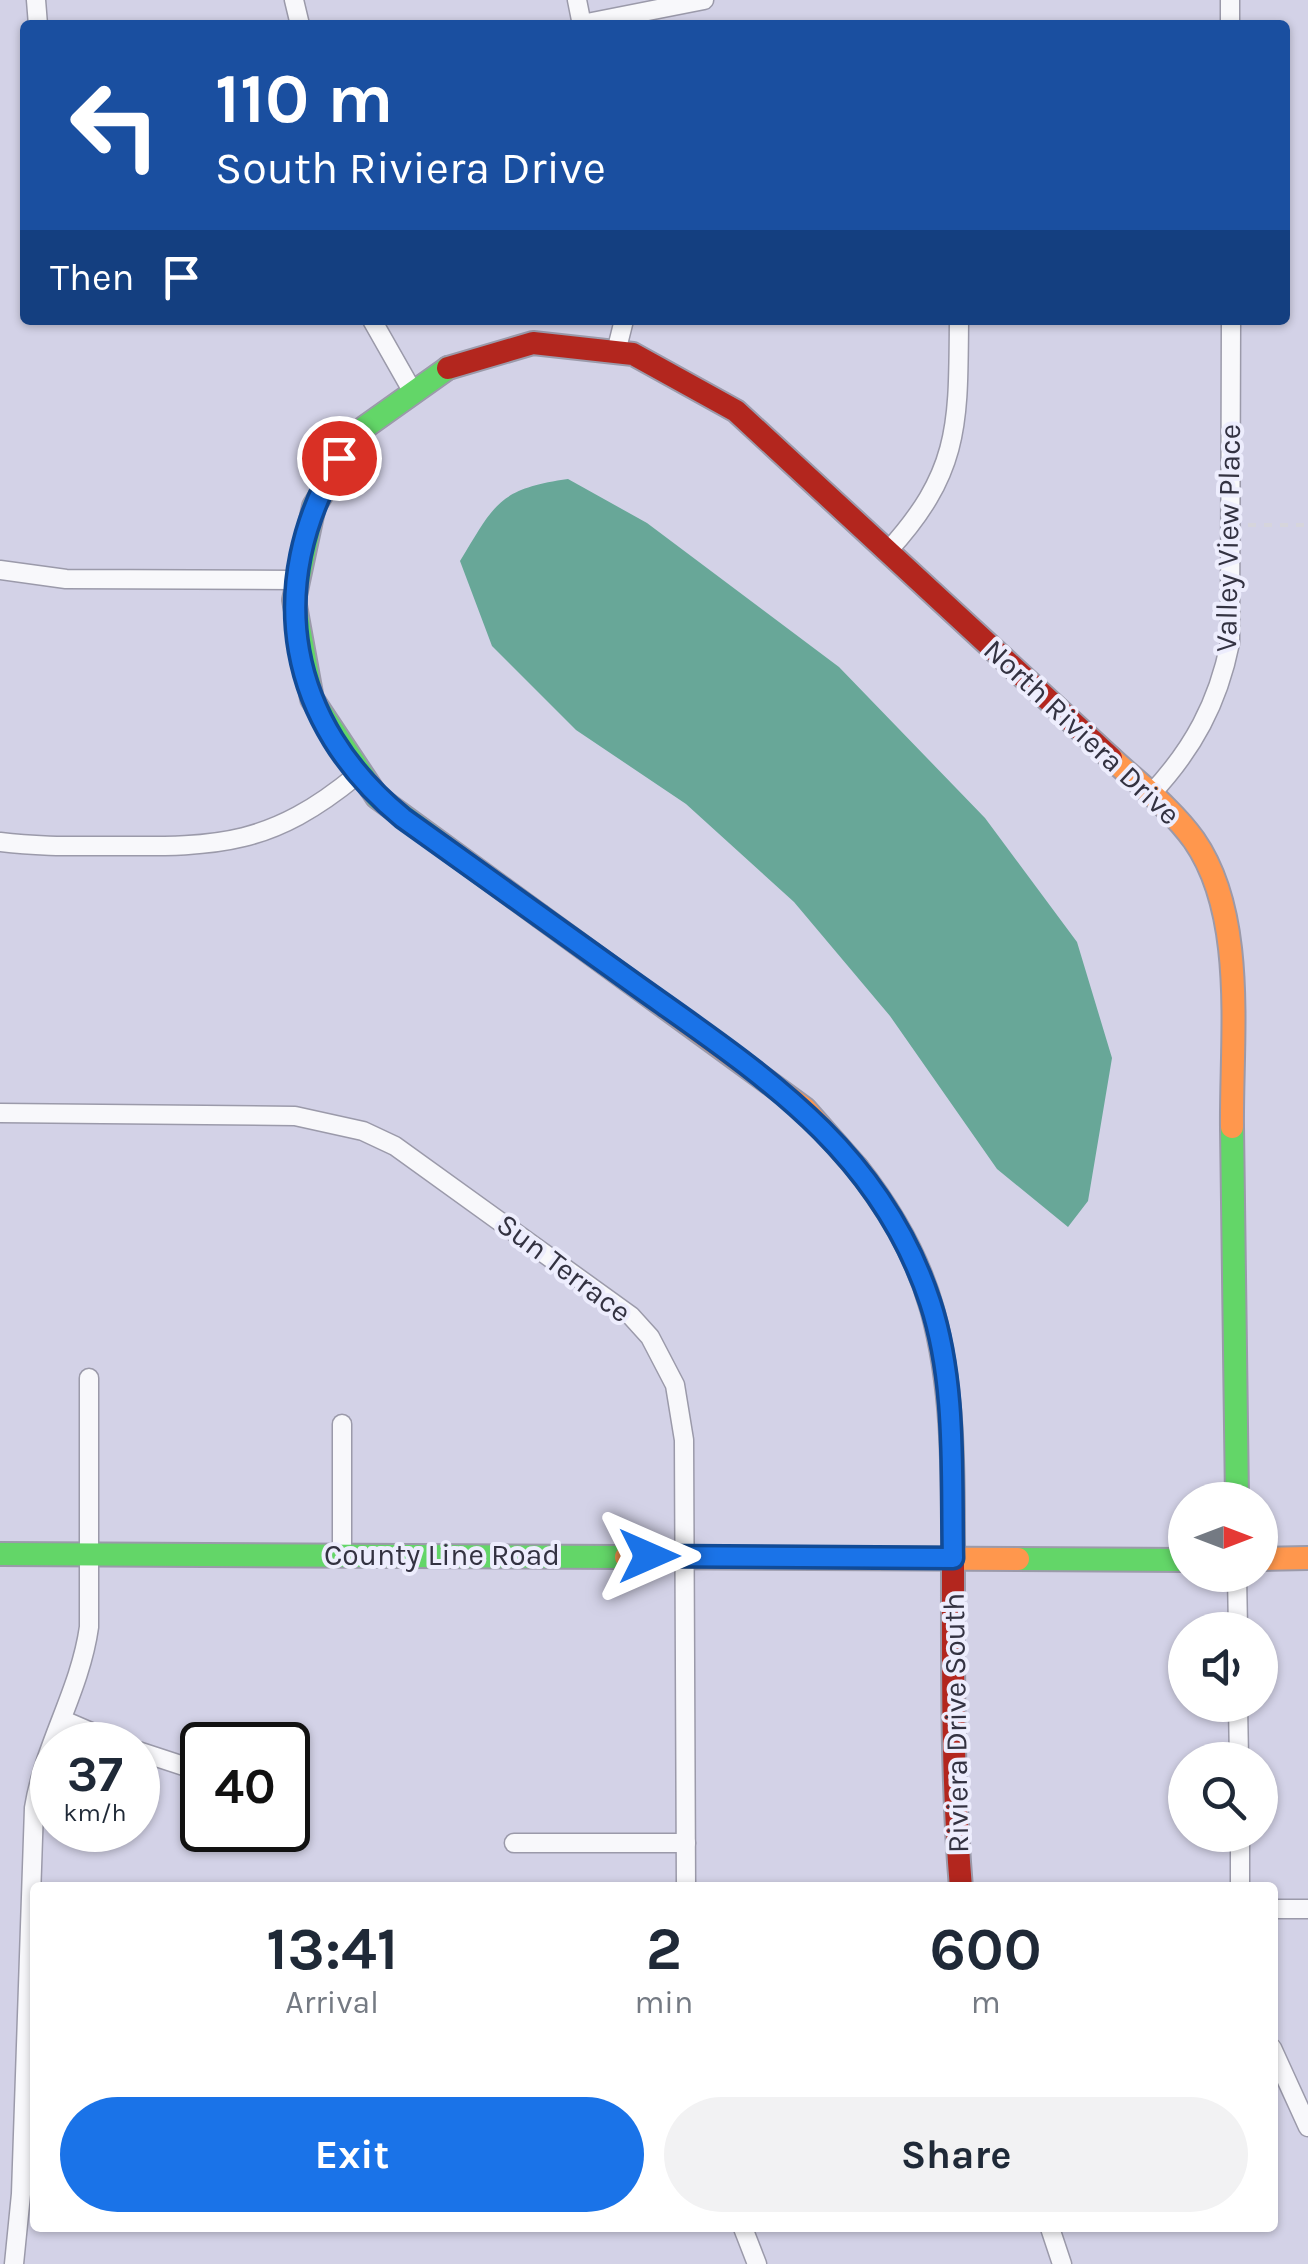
<!DOCTYPE html>
<style>
body{margin:0;font-family:Karla,sans-serif;background:#f2f2f3;color:#1f2937;height:100vh;display:flex;flex-direction:column;font-size:38px;white-space:nowrap}
*{box-sizing:border-box;margin:0}
p{font-size:32px;color:#747a83}
.icon{flex:none;width:55px;height:55px;fill:none;stroke:currentColor;stroke-width:2;stroke-linecap:round;stroke-linejoin:round}
.map{position:relative;flex:1;overflow:hidden}
.side{position:absolute;left:30px;top:1882px;width:1248px;height:350px;display:flex;flex-direction:column;background:#fff;border-radius:10px;box-shadow:0 2px 8px #0004}
.side>*{flex:none}
.guide{position:absolute;left:20px;top:20px;width:1270px;height:305px;border-radius:10px;box-shadow:0 2px 8px #0004;background:#1a4fa0;color:#fff;overflow:hidden}
.needle{width:65px;rotate:90deg}
.buttons{position:absolute;left:1168px;top:1482px;display:grid;gap:20px}
.buttons a{display:grid;place-items:center;width:110px;height:110px;border-radius:50%;background:#fff;box-shadow:0 2px 8px #0004;font-size:50px}
.speed{position:absolute;left:30px;top:1722px;display:flex;gap:20px;font-size:50px;font-weight:700;text-align:center}
.speed>*{display:grid;place-content:center;width:130px;height:130px;border-radius:50%;background:#fff;box-shadow:0 2px 8px #0004;line-height:1}
.speed small{font-size:25px;font-weight:400}
.speed .limit{border:5px solid #111;border-radius:15px;background:#fff;color:#111}
.pin{position:absolute;display:grid;place-items:center;width:85px;height:85px;color:#fff;margin:-42px;border:5px solid #fff;border-radius:50%;box-shadow:0 2px 10px #0007}
.me{position:absolute;width:110px;margin:-55px;rotate:90deg;stroke-linejoin:round;filter:drop-shadow(0 0 8px #0008)}
.turn{display:flex;align-items:center;gap:35px;height:210px;padding:0 30px;font-size:45px}
.turn .icon{width:130px;height:130px;stroke-width:2.5}
.turn b{display:block;font-size:70px;line-height:85px}
.then{display:flex;align-items:center;height:95px;padding:0 30px;background:#0003;gap:20px;font-size:38px}
.eta{display:flex;justify-content:space-evenly;align-items:center;height:170px;text-align:center}
.eta b{font-size:60px;font-weight:700;line-height:70px}
.primary-button{display:flex;gap:20px;margin-top:auto;padding:20px 30px}
.primary-button a{flex:1;height:115px;border-radius:60px;background:#1a73e8;color:#fff;font-size:40px;font-weight:700;line-height:115px;text-align:center}
.primary-button a+a{background:#f2f2f3;color:#1f2937}
.map>svg:first-child{display:block}
</style>
<div class="map">
<svg width="1308" height="2264" viewBox="0 0 1308 2264">
<rect width="100%" height="100%" fill="#d3d2e7"/>
<path fill="#68a798" d="M 568,479 L 647,523 L 839,667 L 985,818 L 1077,942 L 1112,1058 L 1088,1201 L 1068,1227 L 997,1169 L 890,1016 L 794,902 L 686,804 L 576,730 L 492,646 L 460,561 C 495,504 498,489 568,479 Z"/>
<g fill="none" stroke-linecap="round" stroke-linejoin="round">
<defs>
<g id="street">
<polyline points="36,0 38,25"/>
<polyline points="294,0 300,25"/>
<polyline points="577,0 582,25"/>
<polyline points="1230,0 1230,25"/>
<polyline points="582,24 704,0"/>
<polyline points="372,320 410,387"/>
<polyline points="617,348 624,320"/>
<path d="M 888,551 C 961,471 958,423 959,320"/>
<polyline points="0,570 66,579 295,580"/>
<path d="M 1151,794 C 1193,749 1218,703 1230,643 L 1231,320"/>
<path d="M 0,842 C 38,847 77,846 115,846 C 220,847 272,845 357,775"/>
<polyline points="0,1113 295,1116 363,1131 395,1146 631,1316 650,1337 675,1385 684,1440 686,1888"/>
<polyline points="342,1424 342,1555"/>
<polyline points="1237,1575 1238,1630"/>
<polyline points="1238,1705 1239,1760"/>
<polyline points="63,1720 121,1745"/>
<polyline points="138,1751 202,1772"/>
<polyline points="1240,1835 1240,1888"/>
<polyline points="514,1843 686,1843"/>
<polyline points="1272,1909 1308,1909"/>
<polyline points="1272,2048 1308,2127"/>
<polyline points="743,2228 757,2264"/>
<polyline points="1050,2228 1062,2264"/>
<path d="M 14,2264 L 21,2194 L 34,1808 C 44,1745 80,1691 89,1627 L 89,1378"/>
</g>
<g id="fast">
<polyline points="448,368 365,427 314,506 294,600 312,699 377,797 540,916"/>
<polyline points="1232,1127 1237,1500"/>
<polyline points="0,1554 626,1557"/>
<polyline points="1018,1559 1185,1560"/>
</g>
<g id="slow">
<path d="M 1111,758 C 1139,784 1171,808 1194,840 C 1247,916 1231,1037 1232,1127"/>
<polyline points="540,916 805,1109 857,1168"/>
<polyline points="626,1557 1018,1559"/>
<polyline points="1260,1559 1308,1558"/>
</g>
<g id="jam">
<polyline points="448,368 533,343 633,354 736,411 1111,758"/>
<path d="M 857,1168 C 890,1210 918,1258 932,1309 C 955,1392 953,1482 953,1567 C 953,1674 952,1781 961,1888"/>
</g>
</defs>
<use href="#street" stroke="#9b9aaa" stroke-width="21"/>
<use href="#fast" stroke="#9b9aaa" stroke-width="26"/>
<use href="#slow" stroke="#9b9aaa" stroke-width="26"/>
<use href="#jam" stroke="#9b9aaa" stroke-width="26"/>
<polyline stroke="#d6d5dc" stroke-width="4" stroke-dasharray="8 8" stroke-linecap="butt" points="1248,525 1308,525"/>
<use href="#street" stroke="#f8f8fb" stroke-width="18"/>
<use href="#fast" stroke="#63d668" stroke-width="22"/>
<use href="#slow" stroke="#ff974d" stroke-width="22"/>
<use href="#jam" stroke="#b3261e" stroke-width="22"/>
</g>
<g fill="none" stroke-linecap="round" stroke-linejoin="round">
<defs>
<path id="route" d="M 339,458 C 263,587 287,723 403,818 C 477,871 551,924 625,977 C 753,1069 878,1144 930,1302 C 957,1384 951,1474 953,1558 L 649,1556"/>
</defs>
<use href="#route" stroke="#114b97" stroke-width="25"/>
<use href="#route" stroke="#1a73e8" stroke-width="18"/>
</g>
<g text-anchor="middle" dominant-baseline="central" stroke-width="8" stroke-linejoin="round" paint-order="stroke">
<g font-size="30" fill="#333241" stroke="#ededfd">
<text transform="translate(1228 538) rotate(-89)">Valley View Place</text>
<text transform="translate(1082 732) rotate(43)">North Riviera Drive</text>
<text transform="translate(564 1268) rotate(37)">Sun Terrace</text>
<text x="442" y="1555">County Line Road</text>
<text transform="translate(956 1723) rotate(-91)">Riviera Drive South</text>
</g>
</g>
</svg>
<div class="buttons">
<a><svg class="needle" viewBox="-14 -14 28 28"><path d="M0-13l5 13h-10z" fill="#e53935"/><path d="M0 13l5-13h-10z" fill="#747a83"/></svg></a>
<a><svg class="icon" aria-label="sound" viewBox="0 0 24 24"><path d="M4 9h4l5-4v14l-5-4H4zM17 9q2 3 0 6"/></svg></a>
<a><svg class="icon" aria-label="search" viewBox="0 0 24 24"><circle cx="10" cy="10" r="6"/><path d="M15 15l6 6"/></svg></a>
</div>
<div class="speed"><div>37<small>km/h</small></div><div class="limit">40</div></div>
<div class="pin" style="left:339px;top:458px;background:#d93025"><svg class="icon" aria-label="arrive" viewBox="0 0 24 24"><path d="M6 21V4h12l-3 4 3 4H6"/></svg></div>
<svg class="me" style="left:649px;top:1556px" viewBox="-20 -20 40 40"><path d="M0-17L14 15 0 8-14 15z" fill="#1a73e8" stroke="#fff" stroke-width="4"/></svg>
<div class="guide">
<div class="turn"><svg class="icon" aria-label="left" viewBox="0 0 24 24"><path d="M17 20v-9H6M10 6l-5 5 5 5"/></svg><div><b>110 m</b>South Riviera Drive</div></div>
<div class="then">Then<svg class="icon" aria-label="arrive" viewBox="0 0 24 24"><path d="M6 21V4h12l-3 4 3 4H6"/></svg></div>
</div>
<section class="side">
<div class="eta">
<div><b>13:41</b><p>Arrival</p></div>
<div><b>2</b><p>min</p></div>
<div><b>600</b><p>m</p></div>
</div>
<div class="primary-button"><a>Exit</a><a>Share</a></div>
</section>
</div>
